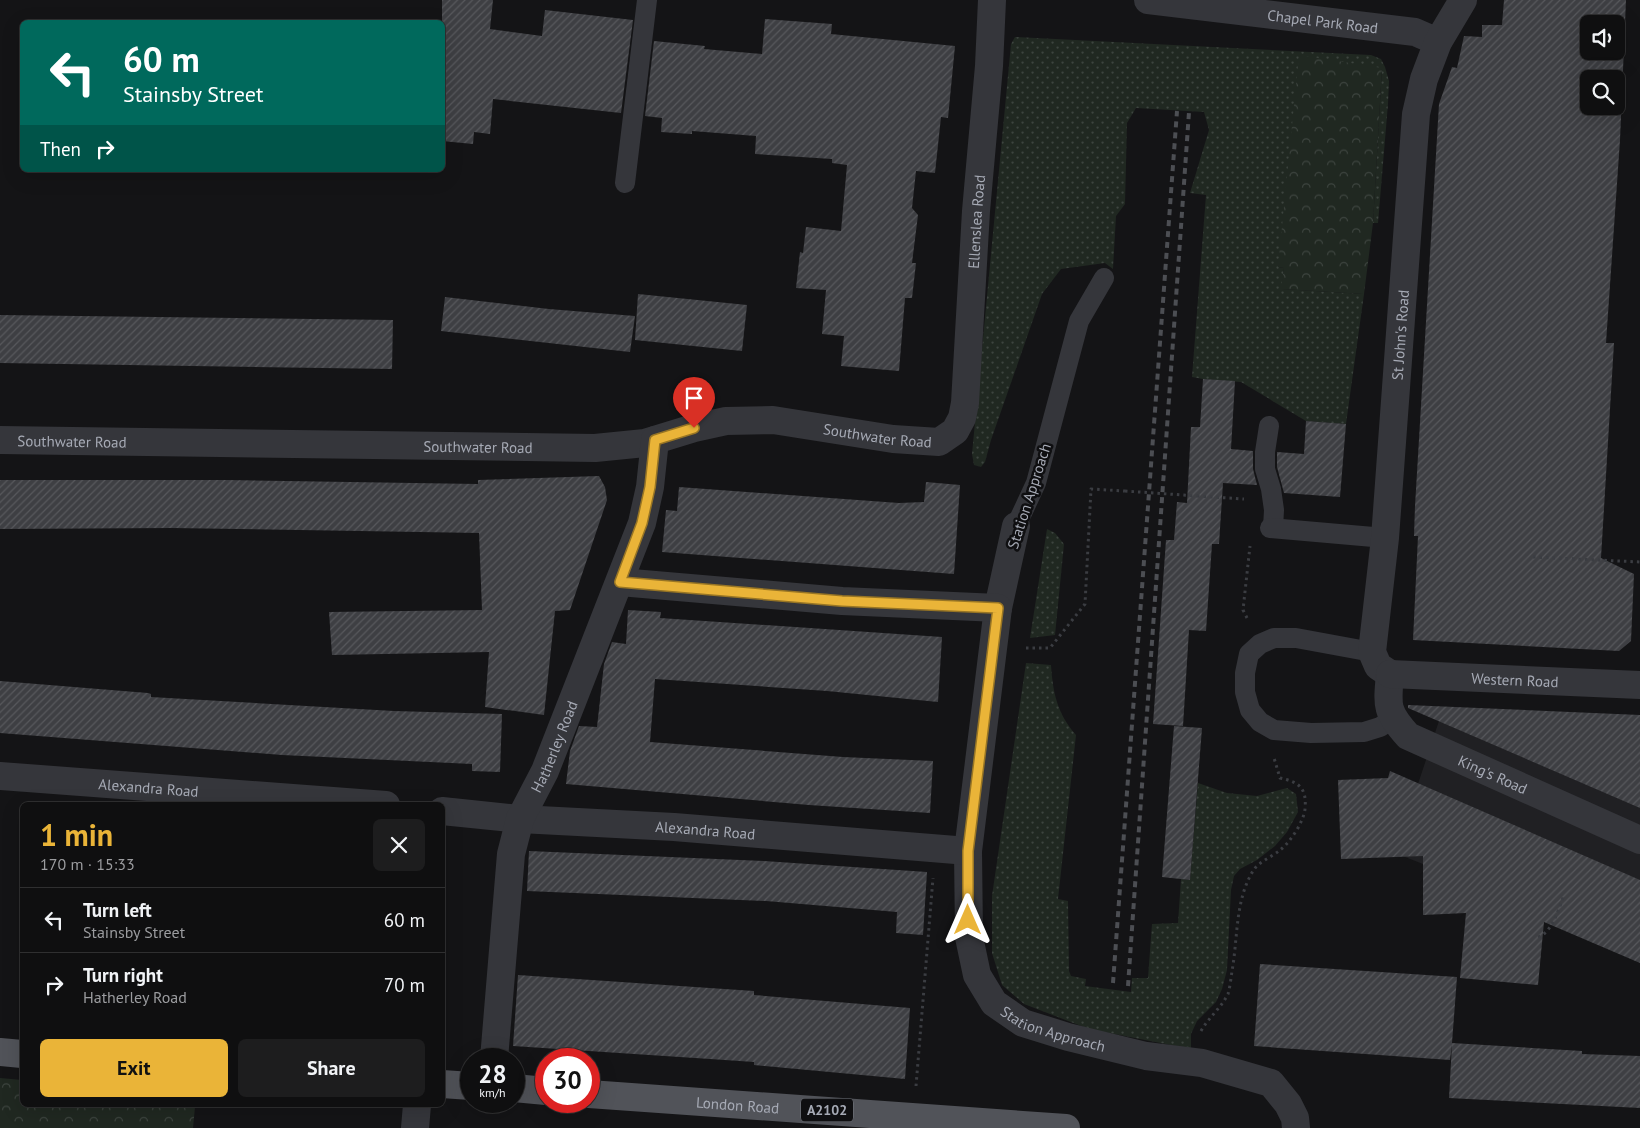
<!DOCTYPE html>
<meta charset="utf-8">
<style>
body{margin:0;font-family:"PT Sans",sans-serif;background:#1d1d1e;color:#f1f3f6;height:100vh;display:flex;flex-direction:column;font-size:19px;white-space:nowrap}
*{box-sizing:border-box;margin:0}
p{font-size:16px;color:#9b9c9f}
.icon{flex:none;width:28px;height:28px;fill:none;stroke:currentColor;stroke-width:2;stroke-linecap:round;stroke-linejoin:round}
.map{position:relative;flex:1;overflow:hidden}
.sheet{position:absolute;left:20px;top:802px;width:425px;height:305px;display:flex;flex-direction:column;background:#0f0f10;border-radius:8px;box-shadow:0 5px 20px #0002,0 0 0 1px #2f2f30}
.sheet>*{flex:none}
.guide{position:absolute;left:20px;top:20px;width:425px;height:152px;border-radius:8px;box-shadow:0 5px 20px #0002,0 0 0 1px #2f2f30;background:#00695c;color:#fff;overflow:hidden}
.buttons{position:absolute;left:1580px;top:15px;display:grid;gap:10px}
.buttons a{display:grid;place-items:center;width:45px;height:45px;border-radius:8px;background:#0f0f10;box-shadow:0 5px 20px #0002,0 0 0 1px #2f2f30;font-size:25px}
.speed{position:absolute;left:460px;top:1048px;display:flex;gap:10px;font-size:25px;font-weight:700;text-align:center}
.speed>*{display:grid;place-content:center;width:65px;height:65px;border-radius:50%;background:#0f0f10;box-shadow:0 5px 20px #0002,0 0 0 1px #2f2f30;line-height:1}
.speed small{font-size:12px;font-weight:400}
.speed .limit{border:8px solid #d22;background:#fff;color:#111}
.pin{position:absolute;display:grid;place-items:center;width:42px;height:42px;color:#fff;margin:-51px -21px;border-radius:50% 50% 50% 0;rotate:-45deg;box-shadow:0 0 5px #0007}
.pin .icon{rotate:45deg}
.me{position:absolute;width:55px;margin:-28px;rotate:0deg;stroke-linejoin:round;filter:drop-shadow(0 0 4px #0008)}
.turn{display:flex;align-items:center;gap:18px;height:105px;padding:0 20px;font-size:22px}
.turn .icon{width:65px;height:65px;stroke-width:2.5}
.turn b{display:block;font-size:35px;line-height:42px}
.then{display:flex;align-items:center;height:48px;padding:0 20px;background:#0003;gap:10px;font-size:19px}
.round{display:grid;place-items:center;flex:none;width:52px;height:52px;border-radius:8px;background:#1d1d1e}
.overview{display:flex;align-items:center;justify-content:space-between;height:85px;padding:0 20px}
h1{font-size:30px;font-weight:600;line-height:38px;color:#eab438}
.button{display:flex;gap:10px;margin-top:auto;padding:10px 20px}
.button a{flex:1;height:58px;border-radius:8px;background:#eab438;color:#111;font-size:20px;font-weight:600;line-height:58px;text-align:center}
.button a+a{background:#1d1d1e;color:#f1f3f6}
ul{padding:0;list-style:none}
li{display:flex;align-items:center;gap:15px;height:65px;padding:0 20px;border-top:1px solid #2f2f30}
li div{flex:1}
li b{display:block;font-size:19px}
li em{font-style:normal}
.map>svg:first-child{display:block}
</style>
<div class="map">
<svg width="1640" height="1128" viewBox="0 0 1640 1128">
<defs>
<pattern id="grass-dots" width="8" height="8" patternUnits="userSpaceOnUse" patternTransform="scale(1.25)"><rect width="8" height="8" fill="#202821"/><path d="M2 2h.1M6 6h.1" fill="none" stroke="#3d443f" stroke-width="1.8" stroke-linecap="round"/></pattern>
<pattern id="forest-crowns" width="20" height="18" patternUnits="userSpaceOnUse" patternTransform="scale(1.25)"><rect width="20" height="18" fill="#202821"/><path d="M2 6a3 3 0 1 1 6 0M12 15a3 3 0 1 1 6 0" fill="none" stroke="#3d443f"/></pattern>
<pattern id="building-hatch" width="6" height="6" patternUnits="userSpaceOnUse" patternTransform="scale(1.25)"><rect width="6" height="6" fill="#3e3f43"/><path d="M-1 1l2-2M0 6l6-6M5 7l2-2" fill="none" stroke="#57585c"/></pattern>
</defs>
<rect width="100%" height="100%" fill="#141416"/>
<polygon fill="#202023" points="1440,718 1640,747 1640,950 1395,853"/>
<g fill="url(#grass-dots)">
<polygon points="1015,37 1371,55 1381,59 1385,67 1389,81 1388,104 1378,223 1373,223 1382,68 1278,267 1284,268 1282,289 1364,294 1346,424 1306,421 1241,382 1203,379 1192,377 1206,195 1190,193 1209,130 1204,112 1136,108 1127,123 1125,204 1116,216 1113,269 1105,263 1061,269 1042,294 991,440 985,462 981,467 974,465 972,454 1011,44"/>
<polygon points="1047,529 1055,533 1064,544 1055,635 1030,638"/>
<path d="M 1026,663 L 1051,665 C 1053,693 1057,713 1076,735 L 1058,899 L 1068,901 L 1069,971 L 1071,976 L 1086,979 L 1085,986 L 1131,992 L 1132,978 L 1148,978 L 1152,924 L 1178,923 L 1181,879 L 1190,880 L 1198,783 L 1227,793 L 1257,796 L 1287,788 L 1296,794 L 1298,812 L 1287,832 L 1275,846 L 1257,860 L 1240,869 L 1234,876 L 1231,890 L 1227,970 L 1222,989 L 1216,1002 L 1197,1021 L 1191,1034 L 1191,1049 L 1089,1029 L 1024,1004 L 1002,985 L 992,953 L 992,896 Z"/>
</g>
<g fill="url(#forest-crowns)">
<polygon points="1299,55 1382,68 1373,223 1364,294 1281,289 1284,268 1278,267"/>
<polygon points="0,1078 22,1080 22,1105 190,1105 190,1106 195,1107 193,1128 0,1128"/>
</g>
<g fill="url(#building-hatch)" fill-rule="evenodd">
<polygon points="442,0 493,0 490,29 542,36 545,10 633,20 621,113 493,99 490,134 474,132 473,144 442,141"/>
<path d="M 1504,0 L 1626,0 L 1620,140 L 1606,343 L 1614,343 L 1601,558 L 1634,574 L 1631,641 L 1619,651 L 1413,640 L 1418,536 L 1414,536 L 1415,506 L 1439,104 L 1452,67 L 1457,68 L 1464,36 L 1482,37 L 1482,25 L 1502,25 ZM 1589,24 L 1616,24 L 1616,51 L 1589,51 ZM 1589,79 L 1616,79 L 1616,106 L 1589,106 Z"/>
<polygon points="765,19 832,24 831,34 955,46 948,118 941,117 935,173 916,171 912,208 918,215 912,263 916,263 912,298 905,298 899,371 841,366 844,336 822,334 826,290 796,288 800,252 803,253 806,227 841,231 847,165 832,163 832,159 755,154 756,136 692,131 692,134 661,132 662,118 645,116 654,41 705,46 704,49 762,54"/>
<polygon points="638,294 747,305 742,351 635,340"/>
<polygon points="445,297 549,309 635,316 630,352 441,331"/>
<polygon points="0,315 393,320 392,369 0,363"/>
<polygon points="1203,379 1235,381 1231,449 1253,451 1253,469 1257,485 1223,483 1219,544 1212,544 1206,631 1189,630 1183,726 1153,724 1166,540 1174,540 1177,502 1187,503 1191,427 1200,427"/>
<polygon points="1306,421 1346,424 1340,497 1284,493 1277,467 1277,452 1304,454"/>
<polygon points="599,476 605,487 607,500 570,610 555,611 544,715 485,707 489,652 332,655 329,612 482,610 479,533 172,528 0,529 0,480 228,480 478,484 478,480"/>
<polygon points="926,482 960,485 954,574 662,552 666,510 677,511 679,487 899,503 924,502"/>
<polygon points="628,610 661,612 660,618 942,637 938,702 827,691 655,679 650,742 843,757 933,761 930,813 809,805 566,784 570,751 579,726 597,727 604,664 612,642 626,644"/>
<polygon points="0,681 148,693 151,694 151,697 394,711 502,714 500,772 472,771 472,764 282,755 0,733"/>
<polygon points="1408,705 1640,715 1640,808 1408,708"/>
<polygon points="1174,726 1202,728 1190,880 1162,877"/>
<polygon points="1390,771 1640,880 1640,963 1544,922 1538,985 1460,978 1466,913 1423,915 1423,856 1341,859 1338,780 1388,778"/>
<polygon points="529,851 764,861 927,872 923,935 896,933 897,912 766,901 527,891"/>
<polygon points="1260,964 1457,977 1452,1043 1582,1051 1582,1054 1640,1056 1640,1108 1449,1098 1452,1044 1450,1060 1254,1046"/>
<polygon points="518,975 754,991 754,995 910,1008 905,1079 754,1065 754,1062 710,1059 513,1046"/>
</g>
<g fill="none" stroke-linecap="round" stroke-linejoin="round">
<g stroke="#3b3d42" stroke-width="3" stroke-dasharray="2.5 4" stroke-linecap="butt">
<polyline points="1197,496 1244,499"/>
<polyline points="1533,557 1640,562"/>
<polyline points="1247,618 1243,610 1250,546"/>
<polyline points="1026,648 1050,648 1085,604 1091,489 1125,491"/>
<path d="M 1538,937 C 1552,933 1559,908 1564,895"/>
<path d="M 1201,1031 C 1209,1017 1221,1008 1228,994 C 1230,987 1231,978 1232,971 C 1238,938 1235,900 1253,871 C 1258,862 1272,857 1280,850 C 1290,843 1304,821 1305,809 C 1307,788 1299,782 1280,778 L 1274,758"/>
<polyline points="916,1086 933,878"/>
</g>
<g stroke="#35363b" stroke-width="20">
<polyline points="625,183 647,0"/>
<polyline points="1269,426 1265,452 1265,469 1271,489 1274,510 1273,528"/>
<polyline points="1016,526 1036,483 1079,321 1104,278"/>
<polyline points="1270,528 1385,538"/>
<polyline points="1372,652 1296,638 1274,638 1260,644 1249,654 1245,673 1245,692 1250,710 1260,722 1274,730 1311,733 1364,732 1380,727 1393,719"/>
</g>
<g stroke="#35363b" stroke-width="28">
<path id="s1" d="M 1148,0 L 1415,32 L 1438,42"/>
<path id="s2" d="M 0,440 L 595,448 L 645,443 L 694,428 L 726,421 L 773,420 L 893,439 L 939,442 L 955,431 L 962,418 L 965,403 L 976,211 L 989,66 L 992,0"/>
<path id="s3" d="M 1016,526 L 998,608 L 968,851 L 969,937 L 977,975 L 994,1003 L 1023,1023 L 1068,1037 L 1146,1056 L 1202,1063 L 1271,1083 L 1288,1104 L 1295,1118 L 1296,1128"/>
<polyline points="620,582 842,601 998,608"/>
<path id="s4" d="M 1390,674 L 1378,666 L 1372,652 L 1385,538 L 1416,114 L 1424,79 L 1438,42 L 1463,0"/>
<path id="s5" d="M 1390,674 C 1387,706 1386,712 1408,736 L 1640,840"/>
<path id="s6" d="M 1390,674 L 1640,685"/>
<path id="s7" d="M 0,776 L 386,805"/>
<path id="s8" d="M 442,811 L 520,819 L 674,827 L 968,851"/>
<path id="s9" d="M 494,1059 L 511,854 L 520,819 L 545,771 L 642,523 L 650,487 L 655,440"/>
<polyline points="415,1128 417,1105"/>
</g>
<g stroke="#515359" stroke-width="28">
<polyline points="0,1052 22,1054"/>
<polyline points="442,1084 471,1086"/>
<polyline points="514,1088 546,1091"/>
<path id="s10" d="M 589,1094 L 1066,1128"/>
</g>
<g stroke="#4c4e53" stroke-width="4" stroke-dasharray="6 5" stroke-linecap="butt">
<polyline points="1113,983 1177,111"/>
<polyline points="1128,986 1189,112"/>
</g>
<polyline stroke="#3b3d42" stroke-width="3" stroke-dasharray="2.5 4" stroke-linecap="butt" points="1125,491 1197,496"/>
</g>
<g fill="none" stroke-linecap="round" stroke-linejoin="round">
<defs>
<polyline id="route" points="694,428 655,440 650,487 642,523 620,582 842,601 998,608 968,851 968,920"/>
</defs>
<use href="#route" stroke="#987524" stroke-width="12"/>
<use href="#route" stroke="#eab438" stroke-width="9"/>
</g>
<g text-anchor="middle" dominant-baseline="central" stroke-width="5" stroke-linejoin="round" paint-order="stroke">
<rect fill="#0f0f11" stroke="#797c84" stroke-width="1" x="801" y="1098.5" width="52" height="23" rx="4"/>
<g font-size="14" font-weight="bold" fill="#a6aab5">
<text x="827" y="1110">A2102</text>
</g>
<g font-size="15" fill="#a6aab5" stroke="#0f0f11">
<text stroke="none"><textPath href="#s1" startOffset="176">Chapel Park Road</textPath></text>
<text stroke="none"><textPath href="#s2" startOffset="1175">Ellenslea Road</textPath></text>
<text stroke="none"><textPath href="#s4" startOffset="348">St John's Road</textPath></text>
<text stroke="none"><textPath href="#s2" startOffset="882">Southwater Road</textPath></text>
<text stroke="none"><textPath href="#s2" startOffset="72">Southwater Road</textPath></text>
<text stroke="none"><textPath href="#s2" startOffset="478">Southwater Road</textPath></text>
<text transform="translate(1029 496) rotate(-72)">Station Approach</text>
<text stroke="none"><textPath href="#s6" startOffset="125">Western Road</textPath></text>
<text stroke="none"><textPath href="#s9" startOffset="322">Hatherley Road</textPath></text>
<text stroke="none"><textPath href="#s5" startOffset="161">King's Road</textPath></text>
<text stroke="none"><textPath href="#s7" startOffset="149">Alexandra Road</textPath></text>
<text stroke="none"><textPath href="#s8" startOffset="264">Alexandra Road</textPath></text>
<text stroke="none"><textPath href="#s3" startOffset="552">Station Approach</textPath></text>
<text stroke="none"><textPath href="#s10" startOffset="149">London Road</textPath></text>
</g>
</g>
</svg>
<div class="buttons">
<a><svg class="icon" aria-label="sound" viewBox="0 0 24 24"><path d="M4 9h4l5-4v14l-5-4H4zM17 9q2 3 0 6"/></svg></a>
<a><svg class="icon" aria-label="search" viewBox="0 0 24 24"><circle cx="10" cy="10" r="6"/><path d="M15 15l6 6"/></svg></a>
</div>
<div class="speed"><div>28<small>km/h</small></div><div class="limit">30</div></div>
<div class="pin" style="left:694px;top:428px;background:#d93025"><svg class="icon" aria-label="arrive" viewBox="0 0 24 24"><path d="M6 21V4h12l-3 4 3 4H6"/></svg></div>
<svg class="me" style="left:968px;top:920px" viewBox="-20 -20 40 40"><path d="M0-17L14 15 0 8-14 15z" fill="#eab438" stroke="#fff" stroke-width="4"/></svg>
<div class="guide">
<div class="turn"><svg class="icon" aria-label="left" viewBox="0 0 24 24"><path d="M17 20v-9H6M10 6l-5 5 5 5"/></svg><div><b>60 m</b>Stainsby Street</div></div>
<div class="then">Then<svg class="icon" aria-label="right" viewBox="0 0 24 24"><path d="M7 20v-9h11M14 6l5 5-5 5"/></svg></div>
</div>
<section class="sheet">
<div class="overview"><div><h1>1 min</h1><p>170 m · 15:33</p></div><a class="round"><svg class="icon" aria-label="close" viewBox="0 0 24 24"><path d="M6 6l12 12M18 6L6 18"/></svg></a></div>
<ul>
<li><svg class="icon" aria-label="left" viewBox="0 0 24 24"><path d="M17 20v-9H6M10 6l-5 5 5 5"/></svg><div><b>Turn left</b><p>Stainsby Street</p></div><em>60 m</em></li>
<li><svg class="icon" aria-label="right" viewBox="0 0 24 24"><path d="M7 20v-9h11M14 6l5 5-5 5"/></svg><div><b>Turn right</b><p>Hatherley Road</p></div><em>70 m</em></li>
</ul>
<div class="button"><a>Exit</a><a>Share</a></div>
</section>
</div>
